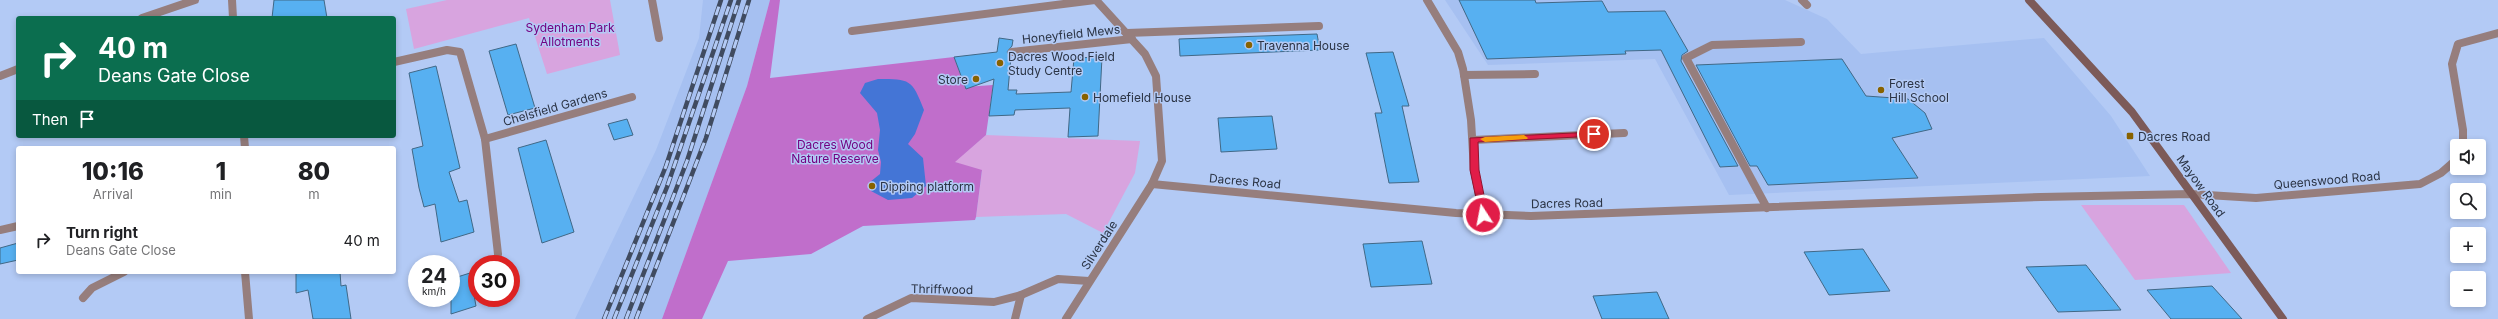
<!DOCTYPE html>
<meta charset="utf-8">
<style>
body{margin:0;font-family:Inter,sans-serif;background:#f6f6f6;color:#202124;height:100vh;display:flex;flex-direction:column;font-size:15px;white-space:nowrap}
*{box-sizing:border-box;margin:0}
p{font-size:13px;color:#757577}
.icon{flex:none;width:22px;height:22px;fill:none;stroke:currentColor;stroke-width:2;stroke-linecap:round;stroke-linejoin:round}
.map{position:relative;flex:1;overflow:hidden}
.panel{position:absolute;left:16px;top:146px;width:380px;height:128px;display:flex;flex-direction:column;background:#fff;border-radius:4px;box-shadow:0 2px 6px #0003}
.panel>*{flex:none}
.hud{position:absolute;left:16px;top:16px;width:380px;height:122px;border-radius:4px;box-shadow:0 2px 6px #0003;background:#0b6e4f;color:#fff;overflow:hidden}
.fabs{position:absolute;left:2450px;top:139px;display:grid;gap:8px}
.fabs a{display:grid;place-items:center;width:36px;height:36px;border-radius:4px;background:#fff;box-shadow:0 2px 6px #0003;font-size:20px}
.speed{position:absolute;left:408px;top:255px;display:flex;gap:8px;font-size:20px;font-weight:700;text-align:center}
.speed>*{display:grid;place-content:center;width:52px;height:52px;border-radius:50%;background:#fff;box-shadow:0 2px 6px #0003;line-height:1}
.speed small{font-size:10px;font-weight:400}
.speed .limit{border:6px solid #d22;background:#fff;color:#111}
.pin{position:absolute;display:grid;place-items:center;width:34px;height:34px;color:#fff;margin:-17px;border:2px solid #fff;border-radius:50%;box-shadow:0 1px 4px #0007}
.me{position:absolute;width:44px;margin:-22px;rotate:349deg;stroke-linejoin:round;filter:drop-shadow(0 0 3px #0008)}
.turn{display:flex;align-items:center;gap:14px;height:84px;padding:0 16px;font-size:18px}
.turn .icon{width:52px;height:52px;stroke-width:2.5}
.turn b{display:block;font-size:28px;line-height:34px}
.then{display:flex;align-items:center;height:38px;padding:0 16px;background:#0003;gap:8px;font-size:15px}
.eta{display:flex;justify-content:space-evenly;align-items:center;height:68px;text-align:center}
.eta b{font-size:24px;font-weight:800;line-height:28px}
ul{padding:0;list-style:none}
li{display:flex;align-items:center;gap:12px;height:52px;padding:0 16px}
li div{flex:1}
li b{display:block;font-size:15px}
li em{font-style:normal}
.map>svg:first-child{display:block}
</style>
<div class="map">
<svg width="2498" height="319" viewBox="0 0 2498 319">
<rect width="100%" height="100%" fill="#b3caf5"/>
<g fill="#a6c0f1">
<polygon points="703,0 770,0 747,86 662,319 575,319 656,150 699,38"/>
<polygon points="1445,0 1785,0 1827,19 1861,54 2044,38 2111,116 2150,176 1729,195 1655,59 1488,65"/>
</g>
<g fill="#d8a4df">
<polygon points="447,0 610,0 620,55 547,74 529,18 414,49 406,9"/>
<polygon points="986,135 1140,141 1135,173 1103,233 1066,214 976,217 982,171 954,162"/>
<polygon points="2081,205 2184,205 2231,273 2135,280"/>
</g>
<polygon fill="#c06ecb" points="770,0 780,0 770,78 954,57 965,87 993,85 986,135 955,162 982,170 976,217 975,220 863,226 811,254 728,261 702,319 662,319 747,86"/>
<path fill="#4475d6" d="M 878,79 C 910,79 912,79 924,110 L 915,134 L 908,144 L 923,158 L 926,186 L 912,198 L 888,200 L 871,191 L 870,182 L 880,174 L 881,162 L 878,150 L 880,130 L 877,113 L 860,93 L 865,83 Z"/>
<g fill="#57b0f1" stroke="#416886">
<polygon points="274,0 324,0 327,18 272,18"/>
<polygon points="1459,0 1535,0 1536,3 1602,1 1608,12 1665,11 1688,51 1682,55 1681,61 1738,166 1720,167 1661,50 1625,51 1626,54 1487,59"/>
<polygon points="1317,34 1320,50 1180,56 1179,39"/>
<polygon points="999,38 1013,40 1012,46 1007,52 1011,57 1008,90 1017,90 1016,94 1071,92 1074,58 1102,57 1098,136 1068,137 1070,108 1015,110 1014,115 989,116 994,79 966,89 954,57 997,52"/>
<polygon points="516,44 535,108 508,115 489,51"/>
<polygon points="1393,52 1409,106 1402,106 1419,182 1389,183 1375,113 1382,113 1366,53"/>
<polygon points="1842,59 1866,96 1908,99 1925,113 1932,129 1892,138 1918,178 1768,185 1757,166 1750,166 1696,65"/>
<polygon points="436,66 460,168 449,172 459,202 467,200 474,232 441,242 435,204 424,207 419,188 412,149 423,146 409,73"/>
<polygon points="1272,116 1277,149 1221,152 1218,118"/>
<polygon points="627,119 633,135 614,140 608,124"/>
<polygon points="546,140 574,232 542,243 518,148"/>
<polygon points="1422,241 1432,284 1371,287 1363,244"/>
<polygon points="18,243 18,260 0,264 0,248"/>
<polygon points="1863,249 1890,291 1829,295 1804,252"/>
<polygon points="2086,265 2121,310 2058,312 2026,267"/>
<polygon points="296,272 340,272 341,286 346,285 351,319 313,319 308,290 296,293"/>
<polygon points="470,273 476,306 451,314 451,279"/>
<polygon points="2212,286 2242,319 2171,319 2147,290"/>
<polygon points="1657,292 1669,319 1602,319 1593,296"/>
</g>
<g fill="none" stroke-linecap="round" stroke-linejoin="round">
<g stroke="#967e7d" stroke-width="8">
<polyline points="652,0 659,38"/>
<polyline points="1127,33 1319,26"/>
<polyline points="1464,75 1535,74"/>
<polyline points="1767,208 1686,58 1712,45 1801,42"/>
<polyline points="83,298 92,288 124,272"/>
</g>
<g stroke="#967e7d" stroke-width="8">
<polyline points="232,0 233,18"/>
<polyline points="1427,0 1458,52 1463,69 1471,120 1474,170 1483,215"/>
<polyline points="1802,0 1807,5"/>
<polyline points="142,18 195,0"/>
<polyline points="852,31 1095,0"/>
<polyline points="1012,52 1132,39"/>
<polyline points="394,62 447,50 460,52 485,139 498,254"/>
<polyline points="0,76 18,69"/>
<polyline points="244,136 245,148"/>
<polyline points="485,139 632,97"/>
<polyline points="1473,140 1624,133"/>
<polyline points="2463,146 2463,130 2452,64 2458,44 2498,33"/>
<polyline points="1152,184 1456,213 1531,216 2041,197 2191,194 2256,198 2420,184 2441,173 2457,159"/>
<polyline points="0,230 18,226"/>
<polyline points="245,272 249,319"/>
<polyline points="867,319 911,298 994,302 1021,295 1058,279 1089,281"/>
<polyline points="1015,319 1021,295"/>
<polyline points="1066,319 1152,184 1162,161 1156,76 1145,54 1096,0"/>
</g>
<polyline stroke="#7c5a58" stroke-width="8" points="2029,0 2132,112 2283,319"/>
<defs>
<g id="rail">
<polyline points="604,319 666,166 721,0"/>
<polyline points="614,319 667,187 731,0"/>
<polyline points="626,319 687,161 739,0"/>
<polyline points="636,319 706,138 749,0"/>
</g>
</defs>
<use href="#rail" stroke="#404b60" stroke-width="4.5"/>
<use href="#rail" stroke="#b3caf5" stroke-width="3" stroke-dasharray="9" stroke-linecap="butt"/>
</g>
<polygon fill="#e11d48" stroke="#92132f" points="1594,132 1597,133 1597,136 1478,142 1479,170 1488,215 1483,218 1480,217 1470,170 1470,138"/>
<polygon fill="#f59e0b" points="1524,135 1528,138 1527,139 1485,142 1480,139 1485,137"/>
<g fill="#886200" stroke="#b3caf5" stroke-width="1.5">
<circle cx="1249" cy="45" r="4"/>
<circle cx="1000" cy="63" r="4"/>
<circle cx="976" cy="79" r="4"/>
<circle cx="1881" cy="90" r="4"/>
<circle cx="1085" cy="97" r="4"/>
<rect x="2126" y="132" width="8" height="8" rx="2"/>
<circle cx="872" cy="186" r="4"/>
</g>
<g text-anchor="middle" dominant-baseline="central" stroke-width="3" stroke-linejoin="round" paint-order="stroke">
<g font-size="12" fill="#740281" stroke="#b3caf5">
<text x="570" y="27">Sydenham Park<tspan x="570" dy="14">Allotments</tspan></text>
<text x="835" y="144">Dacres Wood<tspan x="835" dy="14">Nature Reserve</tspan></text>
</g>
<g font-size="12" fill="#2b3445" stroke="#b3caf5">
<text transform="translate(1071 34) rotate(-6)">Honeyfield Mews</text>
<text transform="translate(555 107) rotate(-16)">Chelsfield Gardens</text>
<text transform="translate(2327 180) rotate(-5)">Queenswood Road</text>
<text transform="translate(1245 181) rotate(5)">Dacres Road</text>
<text transform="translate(2201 186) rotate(54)">Mayow Road</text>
<text transform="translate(1567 203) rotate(-1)">Dacres Road</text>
<text transform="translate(1099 245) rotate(-57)">Silverdale</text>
<text transform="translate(942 289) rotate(1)">Thriffwood</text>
</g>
<g font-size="12" fill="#2b3445" stroke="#b3caf5" text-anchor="start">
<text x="1257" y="45">Travenna House</text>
<text x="1008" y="56">Dacres Wood Field<tspan x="1008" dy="14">Study Centre</tspan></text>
<text x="968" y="79" text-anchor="end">Store</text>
<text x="1889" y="83">Forest<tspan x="1889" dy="14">Hill School</tspan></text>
<text x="1093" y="97">Homefield House</text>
<text x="2138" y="136">Dacres Road</text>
<text x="880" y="186">Dipping platform</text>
</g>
</g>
</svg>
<div class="fabs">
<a><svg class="icon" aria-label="sound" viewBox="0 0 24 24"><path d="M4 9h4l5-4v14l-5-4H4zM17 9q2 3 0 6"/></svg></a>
<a><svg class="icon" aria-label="search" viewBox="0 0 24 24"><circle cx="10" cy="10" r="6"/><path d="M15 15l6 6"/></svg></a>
<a>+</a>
<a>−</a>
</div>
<div class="speed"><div>24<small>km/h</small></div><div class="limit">30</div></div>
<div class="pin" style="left:1594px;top:134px;background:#d93025"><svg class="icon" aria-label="arrive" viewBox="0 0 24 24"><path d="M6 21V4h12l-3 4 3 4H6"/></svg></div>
<svg class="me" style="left:1483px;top:215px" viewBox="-20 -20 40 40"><circle r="17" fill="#e11d48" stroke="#fff" stroke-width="3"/><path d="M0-11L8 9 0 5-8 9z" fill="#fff"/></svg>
<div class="hud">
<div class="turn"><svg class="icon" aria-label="right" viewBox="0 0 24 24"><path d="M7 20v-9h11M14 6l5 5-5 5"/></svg><div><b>40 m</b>Deans Gate Close</div></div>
<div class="then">Then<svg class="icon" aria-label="arrive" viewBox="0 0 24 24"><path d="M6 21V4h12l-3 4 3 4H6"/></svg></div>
</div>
<section class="panel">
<div class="eta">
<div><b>10:16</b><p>Arrival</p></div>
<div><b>1</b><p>min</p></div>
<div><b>80</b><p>m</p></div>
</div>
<ul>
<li><svg class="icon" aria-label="right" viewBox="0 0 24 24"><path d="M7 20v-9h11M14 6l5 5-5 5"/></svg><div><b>Turn right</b><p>Deans Gate Close</p></div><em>40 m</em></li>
</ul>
</section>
</div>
